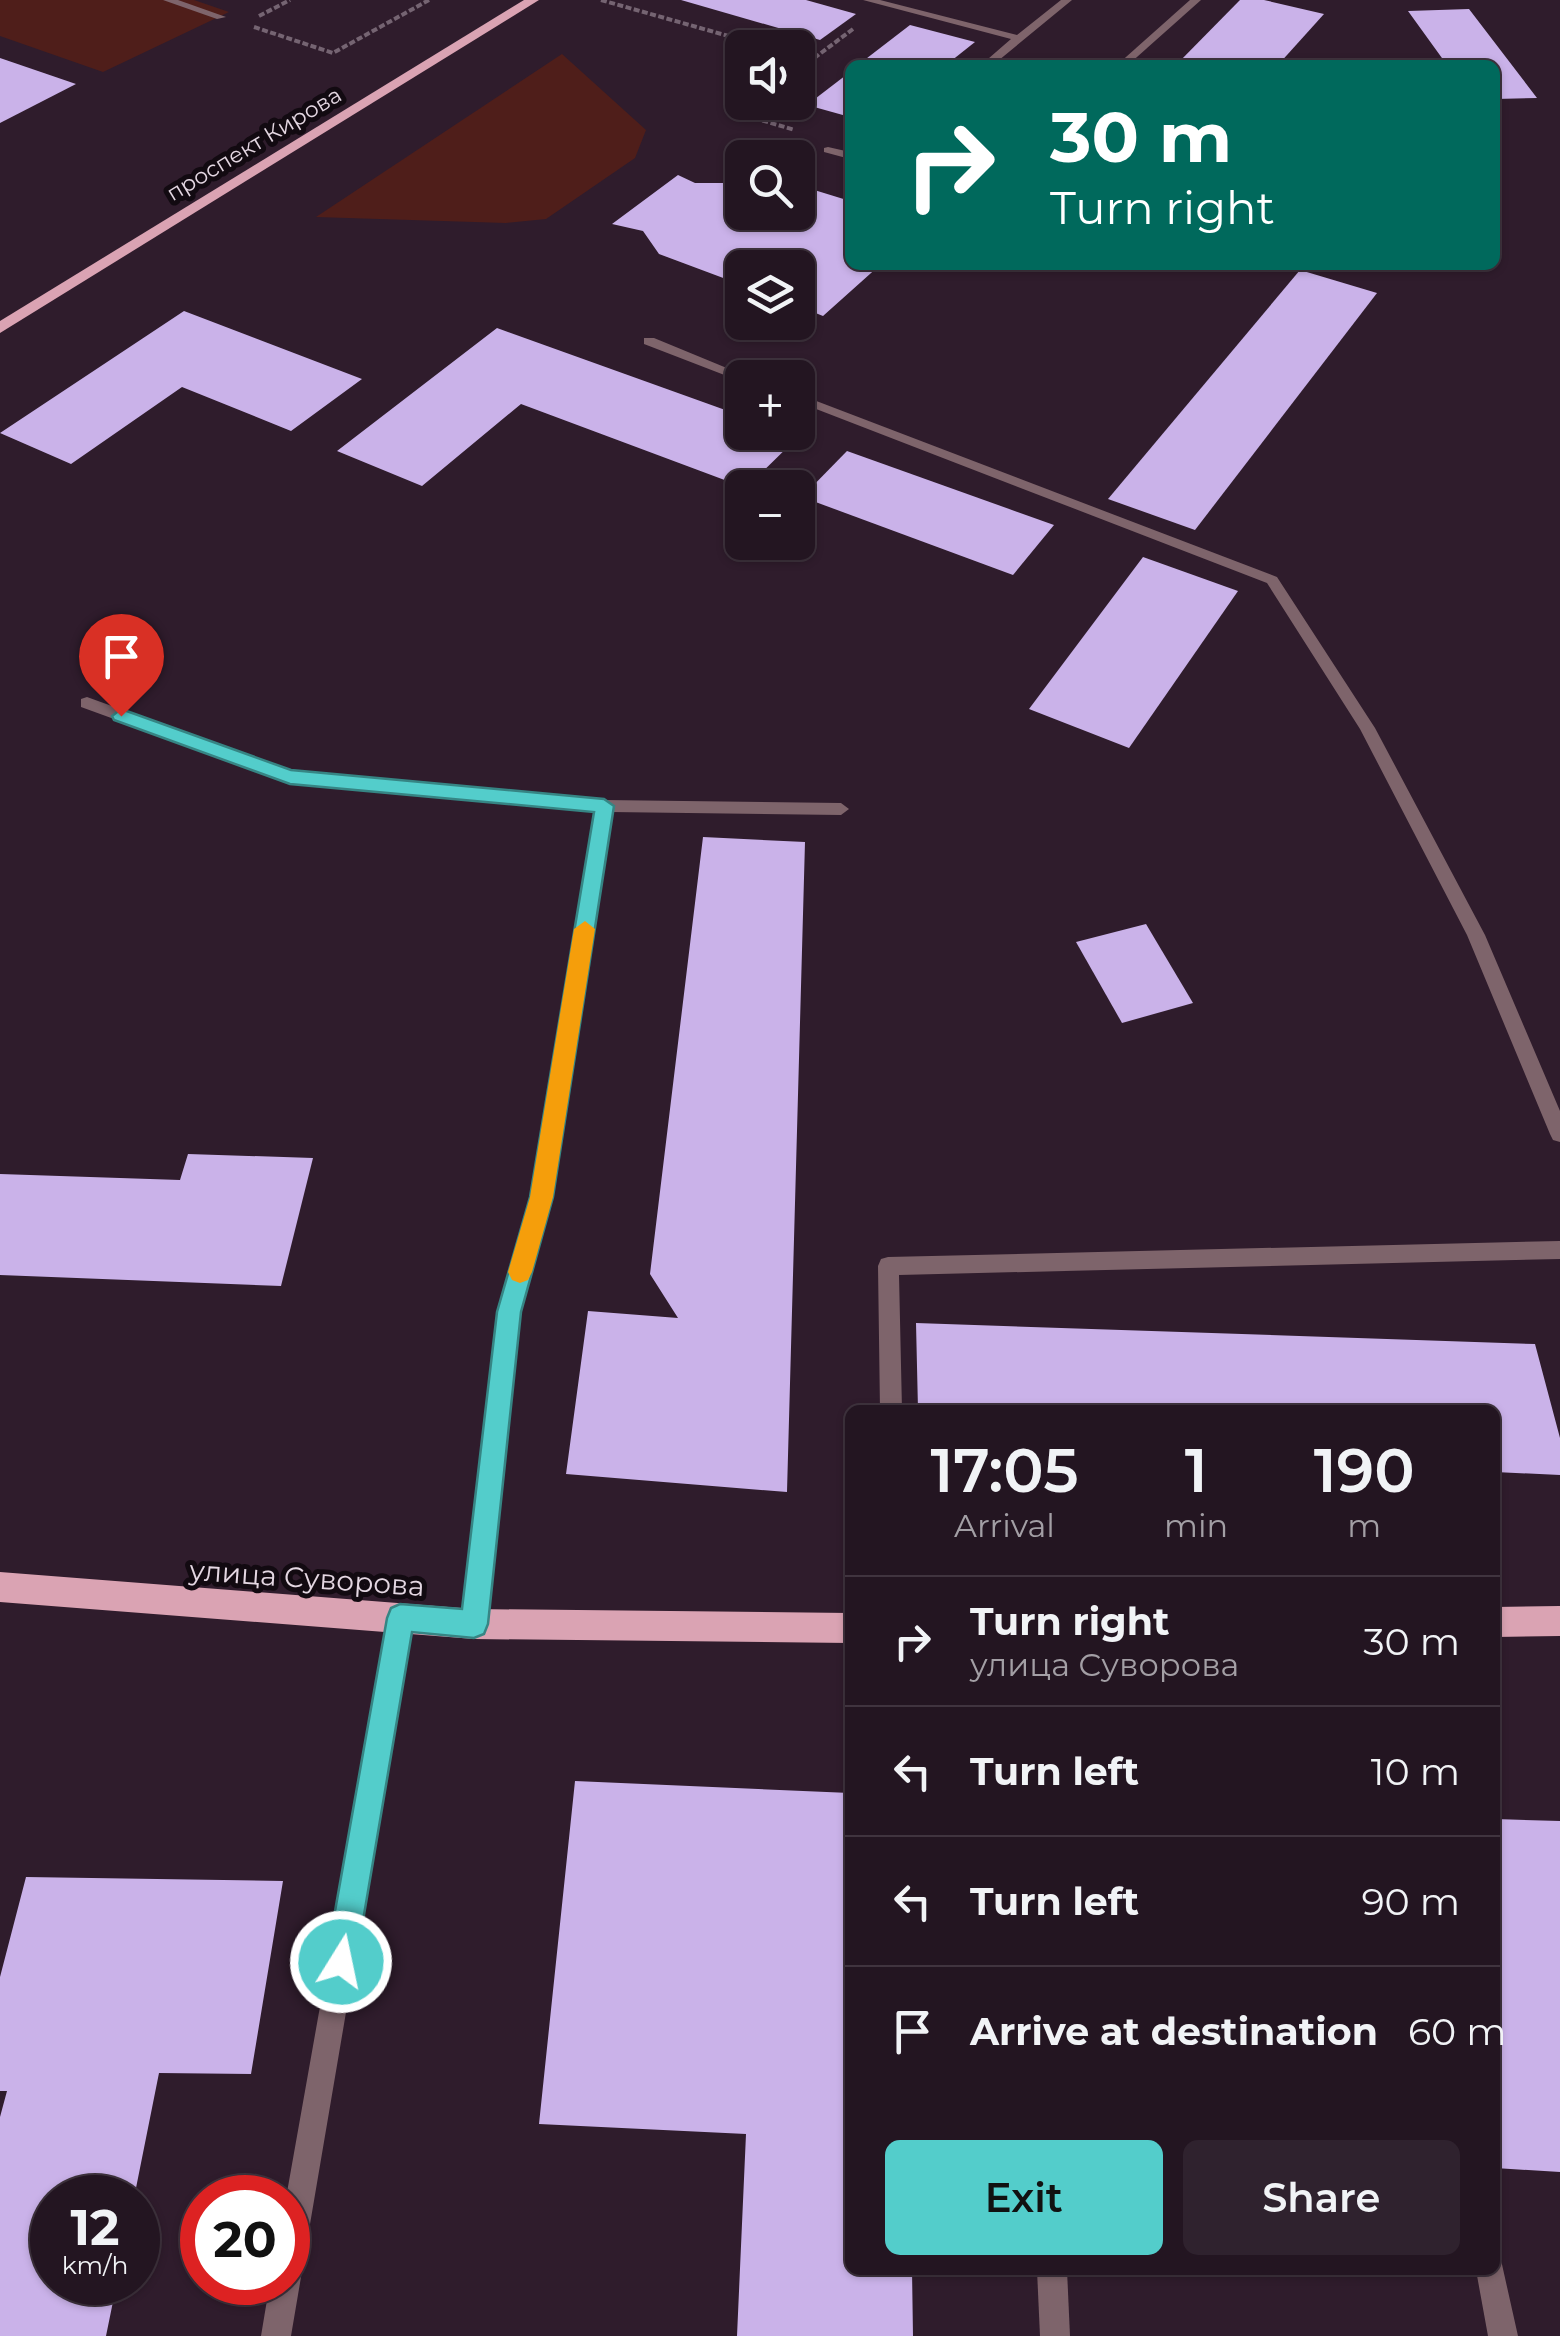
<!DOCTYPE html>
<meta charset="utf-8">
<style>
body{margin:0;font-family:Montserrat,sans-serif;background:#2f222e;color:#f1f3f6;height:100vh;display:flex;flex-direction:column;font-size:38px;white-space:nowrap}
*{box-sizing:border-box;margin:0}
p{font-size:32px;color:#a39fa5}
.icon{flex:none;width:55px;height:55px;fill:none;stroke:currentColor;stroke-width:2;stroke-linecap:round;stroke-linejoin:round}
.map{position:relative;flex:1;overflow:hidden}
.sheet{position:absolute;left:845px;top:1405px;width:655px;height:870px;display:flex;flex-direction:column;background:#231521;border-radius:15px;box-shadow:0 2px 8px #0004,0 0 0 2px #40343f}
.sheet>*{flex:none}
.top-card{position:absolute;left:845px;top:60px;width:655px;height:210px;border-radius:15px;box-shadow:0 2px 8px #0004,0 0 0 2px #40343f;background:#00695c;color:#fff;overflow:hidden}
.controls{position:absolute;left:725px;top:30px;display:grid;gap:20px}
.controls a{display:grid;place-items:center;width:90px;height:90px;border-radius:15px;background:#231521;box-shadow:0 2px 8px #0004,0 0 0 2px #40343f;font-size:50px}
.speed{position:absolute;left:30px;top:2175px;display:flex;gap:20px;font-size:50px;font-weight:700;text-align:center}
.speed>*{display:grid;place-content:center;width:130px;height:130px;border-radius:50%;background:#231521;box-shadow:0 2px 8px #0004,0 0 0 2px #40343f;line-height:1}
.speed small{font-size:25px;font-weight:400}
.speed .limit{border:15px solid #d22;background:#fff;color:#111}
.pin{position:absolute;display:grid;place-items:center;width:85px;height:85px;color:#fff;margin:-102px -42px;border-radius:50% 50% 50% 0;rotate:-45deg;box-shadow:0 0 10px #0007}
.pin .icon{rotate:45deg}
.me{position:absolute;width:110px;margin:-55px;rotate:10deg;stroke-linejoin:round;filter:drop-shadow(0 0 8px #0008)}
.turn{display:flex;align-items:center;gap:35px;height:210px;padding:0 40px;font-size:45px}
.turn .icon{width:130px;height:130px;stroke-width:2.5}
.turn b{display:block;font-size:70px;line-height:85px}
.eta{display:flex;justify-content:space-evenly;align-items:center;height:170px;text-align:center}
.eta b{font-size:60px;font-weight:600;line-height:70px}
.cta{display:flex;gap:20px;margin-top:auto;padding:20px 40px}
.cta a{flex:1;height:115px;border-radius:15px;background:#53cdcb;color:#111;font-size:40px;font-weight:600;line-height:115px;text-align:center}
.cta a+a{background:#2f222e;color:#f1f3f6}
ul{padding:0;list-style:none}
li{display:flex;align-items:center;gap:30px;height:130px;padding:0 40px;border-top:2px solid #40343f}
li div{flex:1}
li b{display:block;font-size:38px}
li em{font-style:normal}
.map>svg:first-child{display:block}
</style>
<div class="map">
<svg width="1560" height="2336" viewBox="0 0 1560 2336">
<rect width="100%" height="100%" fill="#2f1c2c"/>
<g fill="#4f1e1a">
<polygon points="0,0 194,0 229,12 103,72 0,36"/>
<polygon points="562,54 646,130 635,158 546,219 506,223 316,217"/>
</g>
<g fill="#cab2e9">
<polygon points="681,0 806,0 856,14 820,40"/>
<polygon points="1240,0 1264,0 1324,14 1278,65 1176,65"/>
<polygon points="1469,9 1537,98 1495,99 1495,65 1447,65 1408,11"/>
<polygon points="910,25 975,42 946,65 858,65"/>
<polygon points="0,58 76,84 0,123"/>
<polygon points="850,72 850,117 807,105"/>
<polygon points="678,175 695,183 742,183 742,212 798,212 798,185 850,201 850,265 880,265 823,316 798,306 798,268 742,268 742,285 659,254 643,231 612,224"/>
<polygon points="1300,270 1377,293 1195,530 1108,499"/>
<polygon points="184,311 362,379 291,431 182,387 71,464 0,433"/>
<polygon points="497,328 742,416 742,432 799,436 746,488 521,404 422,486 337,451"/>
<polygon points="847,451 1054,525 1013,575 802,497"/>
<polygon points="1143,557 1238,591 1129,748 1029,709"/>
<polygon points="703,837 805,842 787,1492 566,1474 588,1311 678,1318 650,1274"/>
<polygon points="1146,924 1193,1003 1122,1023 1076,942"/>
<polygon points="188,1154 313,1158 281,1286 0,1275 0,1174 180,1180"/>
<polygon points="916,1323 1535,1344 1560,1438 1560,1475 1495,1472 1495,1410 918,1410"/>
<polygon points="575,1781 850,1793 850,2270 912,2270 913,2336 737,2336 746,2134 539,2124"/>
<polygon points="1495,1819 1560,1821 1560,2172 1495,2168"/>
<polygon points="26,1877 283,1881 251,2074 159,2073 134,2198 52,2198 52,2282 117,2282 106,2336 0,2336 0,2117 7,2091 0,2091 0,1977"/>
</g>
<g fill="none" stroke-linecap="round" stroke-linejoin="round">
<g stroke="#756472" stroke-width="4" stroke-dasharray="6 2.5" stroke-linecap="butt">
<polyline points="601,0 771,48"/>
<polyline points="259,16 290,0"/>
<polyline points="254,27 333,53 429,0"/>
<polyline points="798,55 813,59 853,29"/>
<polyline points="798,70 812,59"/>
<polyline points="755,102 740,114 795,130"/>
</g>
<g fill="#7e646b" fill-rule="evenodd">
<polygon points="863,0 880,0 1017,35 1061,0 1072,0 993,65 981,65 1011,39"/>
<polygon points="1190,0 1201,0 1128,65 1117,65"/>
<polygon points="828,147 850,152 850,159 824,152 824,148"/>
<polygon points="1560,1241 1560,1259 899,1275 902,1410 880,1410 878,1266 881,1259 888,1257"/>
<polygon points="401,1606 409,1610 413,1618 291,2336 261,2336 270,2282 288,2282 286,2198 389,1618 393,1610"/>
<polygon points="1495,2257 1501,2260 1518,2336 1488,2336 1476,2270 1495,2270"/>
<polygon points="1037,2270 1067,2270 1070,2336 1040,2336"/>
</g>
<g fill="#7e646b" fill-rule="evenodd">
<polygon points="163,0 178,0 226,17 217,19"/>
<polygon points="644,338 654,338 751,378 742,378 740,381 644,344"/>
<polygon points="798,394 1277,577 1375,728 1485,935 1560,1111 1560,1142 1553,1140 1550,1134 1467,935 1360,729 1267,583 798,402"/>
<polygon points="87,697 291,771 604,800 841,803 849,809 841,815 611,812 552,1197 520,1312 486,1624 482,1632 474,1636 466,1632 462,1624 498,1312 532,1197 595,811 290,783 81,707 81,699"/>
</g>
<g fill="#daa3b3" fill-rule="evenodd">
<polygon points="524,0 539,0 0,333 0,321"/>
<polygon points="0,1572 474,1609 850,1613 850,1643 474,1639 0,1602"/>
<polygon points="1560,1606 1560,1636 1495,1637 1495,1607"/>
</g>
</g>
<polygon fill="#53cdcb" stroke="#368584" stroke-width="2.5" points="121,709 291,770 604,799 614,806 553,1197 521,1312 488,1624 484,1634 474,1638 412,1632 356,1962 352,1973 341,1978 330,1973 326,1962 387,1618 391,1608 400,1604 462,1609 497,1312 530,1197 594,812 290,784 114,720 112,716"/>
<polygon fill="#f59e0b" points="585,921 595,929 553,1197 532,1272 528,1280 520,1283 512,1280 508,1272 530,1197 574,929"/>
<g text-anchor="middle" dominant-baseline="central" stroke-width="10" stroke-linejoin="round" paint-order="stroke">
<g font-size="22" fill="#e4d7e2" stroke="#120a11">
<text transform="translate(254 144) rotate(-31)">проспект Кирова</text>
</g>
<g font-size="28" fill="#e4d7e2" stroke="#120a11">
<text transform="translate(307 1578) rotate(4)">улица Суворова</text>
</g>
</g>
</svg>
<div class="controls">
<a><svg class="icon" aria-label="sound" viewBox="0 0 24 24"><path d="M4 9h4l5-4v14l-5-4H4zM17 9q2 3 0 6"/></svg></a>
<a><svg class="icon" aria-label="search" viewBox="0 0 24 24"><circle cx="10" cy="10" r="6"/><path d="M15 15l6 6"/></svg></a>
<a><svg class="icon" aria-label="layers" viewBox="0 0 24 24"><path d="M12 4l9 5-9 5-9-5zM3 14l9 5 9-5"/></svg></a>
<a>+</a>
<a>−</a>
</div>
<div class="speed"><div>12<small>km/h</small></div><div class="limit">20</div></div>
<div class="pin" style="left:121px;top:716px;background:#d93025"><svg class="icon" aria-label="arrive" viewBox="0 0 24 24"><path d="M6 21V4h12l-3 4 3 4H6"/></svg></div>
<svg class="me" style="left:341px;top:1962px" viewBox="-20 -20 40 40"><circle r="17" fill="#53cdcb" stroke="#fff" stroke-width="3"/><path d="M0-11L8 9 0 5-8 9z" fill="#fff"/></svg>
<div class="top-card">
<div class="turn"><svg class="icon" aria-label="right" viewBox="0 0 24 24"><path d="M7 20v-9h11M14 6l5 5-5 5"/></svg><div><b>30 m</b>Turn right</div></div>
</div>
<section class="sheet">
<div class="eta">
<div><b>17:05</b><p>Arrival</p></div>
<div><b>1</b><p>min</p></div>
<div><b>190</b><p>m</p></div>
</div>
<ul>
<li><svg class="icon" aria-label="right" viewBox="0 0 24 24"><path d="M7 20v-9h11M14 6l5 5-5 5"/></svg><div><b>Turn right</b><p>улица Суворова</p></div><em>30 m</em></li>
<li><svg class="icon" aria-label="left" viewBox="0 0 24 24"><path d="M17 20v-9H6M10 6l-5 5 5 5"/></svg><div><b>Turn left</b></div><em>10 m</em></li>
<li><svg class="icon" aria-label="left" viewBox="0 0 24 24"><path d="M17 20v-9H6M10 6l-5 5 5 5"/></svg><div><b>Turn left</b></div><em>90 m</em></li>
<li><svg class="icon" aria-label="arrive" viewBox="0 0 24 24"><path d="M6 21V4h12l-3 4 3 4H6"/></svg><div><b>Arrive at destination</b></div><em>60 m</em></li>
</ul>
<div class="cta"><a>Exit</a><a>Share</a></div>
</section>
</div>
